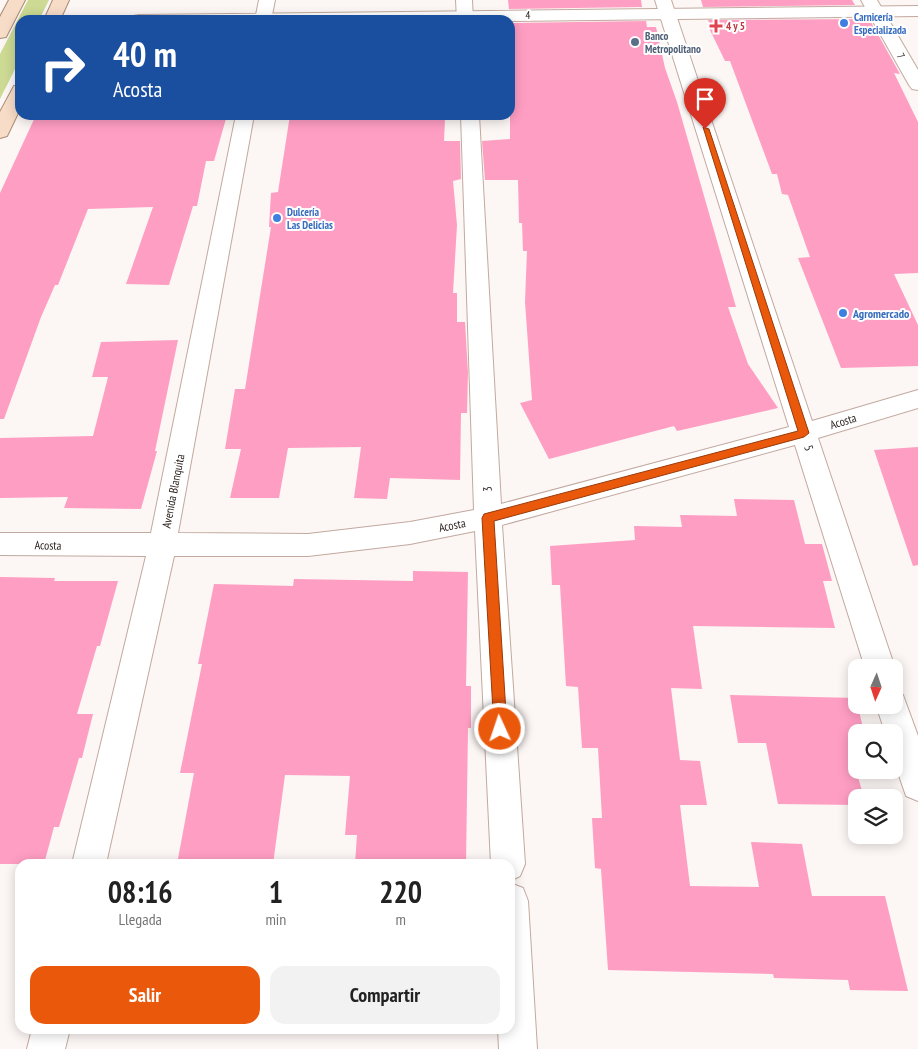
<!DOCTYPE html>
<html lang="es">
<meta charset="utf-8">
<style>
body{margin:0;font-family:"PT Sans Narrow",sans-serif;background:#f2f2f2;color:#222;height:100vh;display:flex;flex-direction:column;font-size:19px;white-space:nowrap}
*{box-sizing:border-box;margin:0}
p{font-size:16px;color:#767676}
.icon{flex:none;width:28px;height:28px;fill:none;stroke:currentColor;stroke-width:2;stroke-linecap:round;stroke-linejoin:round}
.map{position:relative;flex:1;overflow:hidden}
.sheet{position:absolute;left:15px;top:859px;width:500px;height:175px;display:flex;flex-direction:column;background:#fff;border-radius:15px;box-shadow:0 2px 12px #0003}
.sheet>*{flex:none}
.top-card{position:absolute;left:15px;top:15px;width:500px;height:105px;border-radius:15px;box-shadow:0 2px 12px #0003;background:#1a4fa0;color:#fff;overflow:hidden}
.needle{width:32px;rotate:183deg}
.controls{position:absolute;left:848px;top:659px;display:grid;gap:10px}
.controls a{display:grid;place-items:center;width:55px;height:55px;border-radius:10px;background:#fff;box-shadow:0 2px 12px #0003;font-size:25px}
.pin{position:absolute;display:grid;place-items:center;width:42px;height:42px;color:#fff;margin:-51px -21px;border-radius:50% 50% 50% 0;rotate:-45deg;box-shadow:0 0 5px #0007}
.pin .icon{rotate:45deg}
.me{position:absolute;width:55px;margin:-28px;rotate:357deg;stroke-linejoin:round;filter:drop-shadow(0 0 4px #0008)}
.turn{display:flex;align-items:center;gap:18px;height:105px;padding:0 15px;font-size:22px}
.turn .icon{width:65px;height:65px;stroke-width:2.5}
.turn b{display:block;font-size:35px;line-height:42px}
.eta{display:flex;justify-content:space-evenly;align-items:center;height:85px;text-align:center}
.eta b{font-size:30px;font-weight:800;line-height:35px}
.cta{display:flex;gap:10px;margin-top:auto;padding:10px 15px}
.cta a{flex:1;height:58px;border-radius:15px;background:#ea580c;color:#fff;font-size:20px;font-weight:800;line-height:58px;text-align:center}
.cta a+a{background:#f2f2f2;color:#222}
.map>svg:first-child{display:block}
</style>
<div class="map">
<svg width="918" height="1049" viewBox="0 0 918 1049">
<rect width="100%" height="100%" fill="#fcf6f4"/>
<polygon fill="#ccda93" points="28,0 49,0 39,20 20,20 20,59 0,99 0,54"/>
<g fill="#ff9ec3">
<polygon points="508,0 641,0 642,7 509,9"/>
<polygon points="701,0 852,0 855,5 703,7"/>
<polygon points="863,19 865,22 871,22 900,74 894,73 918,122 918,273 894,274 918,325 918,366 841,368 798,258 810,257 788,195 782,194 777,174 772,174 730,61 725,61 709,28 711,28 708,20"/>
<polygon points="646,21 647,27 656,27 665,68 677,102 736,307 728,307 748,364 778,408 677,431 674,426 549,459 520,403 532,400 525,302 527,251 523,251 522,223 519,223 518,180 485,180 482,141 510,139 510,69 514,69 511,23"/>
<polygon points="36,115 227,115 214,161 206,161 197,206 193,206 169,285 126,284 153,207 88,209 58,285 55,285 41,317 4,419 0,419 0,193"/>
<polygon points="290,115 445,119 444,141 460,141 461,179 453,181 457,225 453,293 457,293 457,322 465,322 468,373 467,413 461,413 460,480 390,478 387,499 354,498 361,447 288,448 279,498 230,498 241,449 225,449 235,389 245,389 271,227 269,227 271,193 278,192"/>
<polygon points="178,340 155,451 157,451 141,509 64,508 68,497 0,498 0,438 93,436 108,377 92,377 101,342"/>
<polygon points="918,447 918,565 913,566 874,450"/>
<polygon points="734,499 794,500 805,544 822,544 832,581 823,581 835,628 693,626 702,689 671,688 680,760 700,761 707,805 680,805 690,886 759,887 751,842 802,844 812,896 885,896 908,991 850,990 848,980 774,978 773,974 608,970 601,869 595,868 592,818 602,818 598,748 582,748 578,687 566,686 560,585 552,585 550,546 635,540 634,526 682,527 680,515 737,516"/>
<polygon points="413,571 468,572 466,686 471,686 471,728 468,728 466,864 355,864 357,835 345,835 350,776 285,775 273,864 177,864 194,773 180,773 202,664 198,664 214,584 293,586 294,579 413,581"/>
<polygon points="0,577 55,578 54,581 118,581 100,646 97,646 77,714 93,714 82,758 79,758 59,827 54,827 44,864 0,864"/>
<polygon points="730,695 856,698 864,732 856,732 856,770 864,798 856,798 856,805 778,804 766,743 738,743"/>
</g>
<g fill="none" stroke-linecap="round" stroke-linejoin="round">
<defs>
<g id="minor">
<polygon points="259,0 275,0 271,20 255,20"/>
<polygon points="456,0 472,0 473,20 457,20"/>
<polygon points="655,0 671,0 812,421 918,390 918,408 818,438 895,668 894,671 894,668 865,668 795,445 502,525 525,864 520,876 510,881 510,864 491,864 475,531 410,544 308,556 174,556 106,864 72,864 146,556 0,555 0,533 151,533 236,115 254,115 178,533 308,534 410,522 474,510 461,115 479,115 501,504 789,427"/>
<polygon points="861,0 877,0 918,70 918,90 912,89 909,85"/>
<polygon points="894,691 903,695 918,736 918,801 906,796 894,761 894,732 885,732 876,705 894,705"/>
<polygon points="510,883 523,888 528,901 537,1049 499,1049 498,1029 510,1029"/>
<polygon points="32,1029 70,1029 65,1049 27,1049"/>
</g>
<polygon id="tertiary" points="918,6 918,16 510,21 131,20 133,16 139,15"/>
<g id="primary">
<polygon points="9,0 25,0 8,33 6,37 0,38 0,17"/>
<polygon points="53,0 69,0 60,20 44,20"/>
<polygon points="20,85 20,109 7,136 0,138 0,112 14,86"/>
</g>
</defs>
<use href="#minor" stroke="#c2a99f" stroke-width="2"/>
<use href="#tertiary" stroke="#c2a99f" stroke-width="2"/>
<use href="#primary" stroke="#aa8b73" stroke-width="2"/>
<use href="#minor" fill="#fff" fill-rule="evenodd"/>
<use href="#tertiary" fill="#fff" fill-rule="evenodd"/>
<use href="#primary" fill="#f7ddc8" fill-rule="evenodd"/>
</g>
<polygon fill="#ea580c" stroke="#983908" points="703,127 709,129 809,433 804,437 494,521 507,729 505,733 500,735 495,733 494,729 482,518 484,514 798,431"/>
<g fill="#3f7fe0" stroke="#fff" stroke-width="2">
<circle cx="844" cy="23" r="5"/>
<circle cx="277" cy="218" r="5"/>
<circle cx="843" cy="313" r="5"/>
</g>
<path fill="#e0444e" stroke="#fff" stroke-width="2" d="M713.5 18.5h5v5h5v5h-5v5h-5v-5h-5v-5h5z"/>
<circle fill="#5c6f8a" stroke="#fff" stroke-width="2" cx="635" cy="42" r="5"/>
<g text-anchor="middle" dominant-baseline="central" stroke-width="4" stroke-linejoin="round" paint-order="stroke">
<g font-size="11" fill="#261c18" stroke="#fff">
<text transform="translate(528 15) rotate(-1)">4</text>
<text transform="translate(901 56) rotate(60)">7</text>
</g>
<g font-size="11" font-weight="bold" fill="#366cbe" stroke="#fff" text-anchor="start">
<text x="854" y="17">Carnicería<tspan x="854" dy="13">Especializada</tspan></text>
<text x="287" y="212">Dulcería<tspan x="287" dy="13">Las Delicias</tspan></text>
</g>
<g font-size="11" font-weight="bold" fill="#be3a42" stroke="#fff" text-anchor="start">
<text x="726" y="26">4 y 5</text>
</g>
<g font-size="11" font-weight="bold" fill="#4e5e75" stroke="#fff" text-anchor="start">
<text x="645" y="36">Banco<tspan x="645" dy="13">Metropolitano</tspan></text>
</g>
<g font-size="12" font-weight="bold" fill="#366cbe" stroke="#fff" text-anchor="start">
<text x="853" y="313">Agromercado</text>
</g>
<g font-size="12" fill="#261c18" stroke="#fff">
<text transform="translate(843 421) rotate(-17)">Acosta</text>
<text transform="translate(809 448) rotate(72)">5</text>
<text transform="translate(487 489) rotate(-93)">3</text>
<text transform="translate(173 491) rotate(-79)">Avenida Blanquita</text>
<text transform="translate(452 525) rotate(-11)">Acosta</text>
<text transform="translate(48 545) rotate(1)">Acosta</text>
</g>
</g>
</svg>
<div class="controls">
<a><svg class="needle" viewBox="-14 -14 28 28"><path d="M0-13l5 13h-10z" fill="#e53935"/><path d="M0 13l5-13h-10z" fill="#767676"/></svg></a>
<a><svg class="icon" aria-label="search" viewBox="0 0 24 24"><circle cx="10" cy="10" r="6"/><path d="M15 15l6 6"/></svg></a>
<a><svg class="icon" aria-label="layers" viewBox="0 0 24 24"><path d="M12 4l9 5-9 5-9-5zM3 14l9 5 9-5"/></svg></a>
</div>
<div class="pin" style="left:705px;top:129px;background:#d93025"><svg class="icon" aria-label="arrive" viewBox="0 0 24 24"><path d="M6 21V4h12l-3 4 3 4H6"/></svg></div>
<svg class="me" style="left:500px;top:729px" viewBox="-20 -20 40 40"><circle r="17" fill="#ea580c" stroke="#fff" stroke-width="3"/><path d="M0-11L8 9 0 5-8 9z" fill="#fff"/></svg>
<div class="top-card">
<div class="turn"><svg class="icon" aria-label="right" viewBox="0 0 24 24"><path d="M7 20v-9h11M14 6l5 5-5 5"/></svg><div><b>40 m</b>Acosta</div></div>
</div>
<section class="sheet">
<div class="eta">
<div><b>08:16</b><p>Llegada</p></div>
<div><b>1</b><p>min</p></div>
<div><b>220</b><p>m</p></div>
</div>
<div class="cta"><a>Salir</a><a>Compartir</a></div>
</section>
</div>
